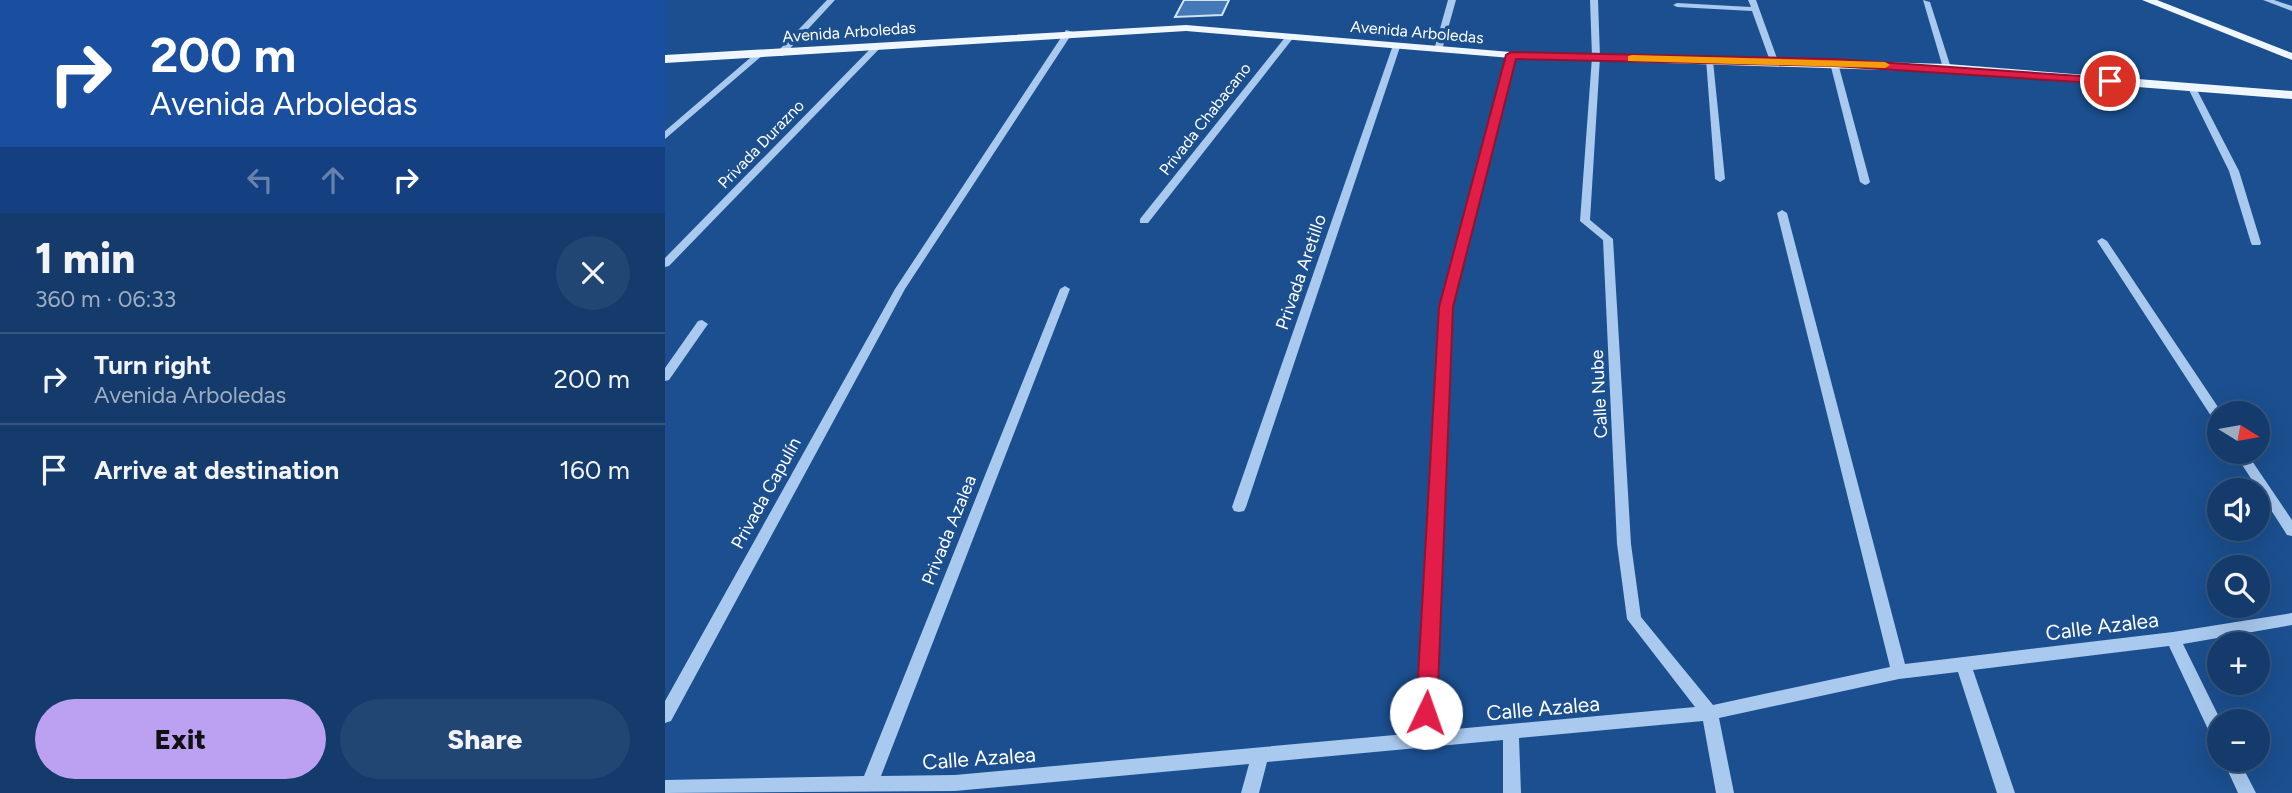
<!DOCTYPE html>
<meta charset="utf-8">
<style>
body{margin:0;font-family:Figtree,sans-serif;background:#214673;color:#f1f3f6;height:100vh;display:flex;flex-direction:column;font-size:26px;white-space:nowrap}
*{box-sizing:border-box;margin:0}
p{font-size:23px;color:#9dadc1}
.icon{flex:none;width:38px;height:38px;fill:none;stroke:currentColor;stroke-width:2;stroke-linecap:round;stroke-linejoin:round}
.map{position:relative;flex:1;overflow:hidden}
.side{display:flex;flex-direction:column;background:#143b6b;width:665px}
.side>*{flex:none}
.guide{background:#1a4fa0;color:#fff;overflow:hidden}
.needle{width:46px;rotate:101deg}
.tools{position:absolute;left:1542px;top:401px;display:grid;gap:14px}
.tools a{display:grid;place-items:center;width:63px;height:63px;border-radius:50%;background:#143b6b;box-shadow:0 7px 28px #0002,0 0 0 2px #33557e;font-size:35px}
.pin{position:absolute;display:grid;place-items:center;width:60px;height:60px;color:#fff;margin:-30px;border:4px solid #fff;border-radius:50%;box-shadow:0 2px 7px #0007}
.me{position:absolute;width:77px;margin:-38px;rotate:3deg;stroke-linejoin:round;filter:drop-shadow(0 0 5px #0008)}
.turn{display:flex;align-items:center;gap:24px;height:147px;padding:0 35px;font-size:32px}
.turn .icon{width:91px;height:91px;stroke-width:2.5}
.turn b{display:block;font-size:49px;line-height:60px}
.lanes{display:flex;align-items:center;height:66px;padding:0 35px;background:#0003;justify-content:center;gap:35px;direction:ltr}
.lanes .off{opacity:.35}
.round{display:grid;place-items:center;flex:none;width:74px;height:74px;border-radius:37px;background:#214673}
.summary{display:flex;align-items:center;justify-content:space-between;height:119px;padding:0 35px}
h1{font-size:42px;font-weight:800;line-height:52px}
.primary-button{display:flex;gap:14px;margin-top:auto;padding:14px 35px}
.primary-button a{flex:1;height:80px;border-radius:42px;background:#bca0f2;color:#111;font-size:28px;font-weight:800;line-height:80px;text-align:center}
.primary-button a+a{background:#214673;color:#f1f3f6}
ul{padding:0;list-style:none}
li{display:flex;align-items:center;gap:21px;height:91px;padding:0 35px;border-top:2px solid #33557e}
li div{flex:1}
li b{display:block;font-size:26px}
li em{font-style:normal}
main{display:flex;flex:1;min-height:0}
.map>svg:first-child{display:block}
</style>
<main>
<section class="side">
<div class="guide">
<div class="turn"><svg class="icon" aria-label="right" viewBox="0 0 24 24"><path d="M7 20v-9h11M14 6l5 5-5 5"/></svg><div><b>200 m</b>Avenida Arboledas</div></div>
<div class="lanes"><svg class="icon off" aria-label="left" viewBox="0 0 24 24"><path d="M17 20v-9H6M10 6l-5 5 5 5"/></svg><svg class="icon off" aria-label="ahead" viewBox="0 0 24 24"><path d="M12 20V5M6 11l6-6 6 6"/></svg><svg class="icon" aria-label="right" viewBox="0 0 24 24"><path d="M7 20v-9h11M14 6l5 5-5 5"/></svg></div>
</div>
<div class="summary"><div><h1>1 min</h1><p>360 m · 06:33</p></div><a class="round"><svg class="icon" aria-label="close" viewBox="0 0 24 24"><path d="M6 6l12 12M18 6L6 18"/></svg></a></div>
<ul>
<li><svg class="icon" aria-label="right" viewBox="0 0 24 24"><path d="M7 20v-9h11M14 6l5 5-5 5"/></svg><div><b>Turn right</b><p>Avenida Arboledas</p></div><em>200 m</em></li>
<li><svg class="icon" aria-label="arrive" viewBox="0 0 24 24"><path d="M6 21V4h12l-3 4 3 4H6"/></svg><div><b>Arrive at destination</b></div><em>160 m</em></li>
</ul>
<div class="primary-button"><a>Exit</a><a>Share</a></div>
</section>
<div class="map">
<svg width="1627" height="793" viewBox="0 0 1627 793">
<rect width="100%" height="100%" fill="#1b4f8f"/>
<polygon fill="#4478b7" stroke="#cfe3fa" stroke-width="2" points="519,0 564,0 557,15 510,17"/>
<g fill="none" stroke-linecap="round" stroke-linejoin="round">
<g fill="#a9c9ee" fill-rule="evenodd">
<polygon points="162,0 170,0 118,56 112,56 112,52"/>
<polygon points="783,0 791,0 777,50 773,52 769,50"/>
<polygon points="925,0 933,0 935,57 925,220 948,239 966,544 976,617 1048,705 1225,667 1112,213 1117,210 1122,213 1240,664 1508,632 1627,613 1627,625 1518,644 1556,721 1554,721 1554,743 1548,740 1504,646 1308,670 1350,793 1332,793 1293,672 1234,679 1054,718 1069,793 1051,793 1038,721 854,738 856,793 838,793 838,740 602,762 594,793 576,793 584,764 290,791 0,793 0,780 199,776 395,289 400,286 405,289 216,776 290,775 752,733 775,307 842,55 846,53 850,55 787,307 769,731 1030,707 962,619 952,544 938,240 915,221 927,57"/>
<polygon points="1083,0 1091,0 1113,61 1112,63 1105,61 1087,11 1012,7 1008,5 1012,3 1086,7"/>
<polygon points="1258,0 1265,2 1286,68 1285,70 1278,68"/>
<polygon points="1598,0 1609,0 1627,6 1627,11"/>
<polygon points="401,30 408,32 240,289 6,721 0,723 0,701 230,289"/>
<polygon points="622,35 629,37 483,223 475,223 475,219"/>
<polygon points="211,43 218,45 4,266 0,267 0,258"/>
<polygon points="728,45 735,47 581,507 579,511 574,512 569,511 567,507"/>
<polygon points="92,52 99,54 0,139 0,131"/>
<polygon points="1041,59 1048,61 1060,179 1055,182 1050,179"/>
<polygon points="1166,61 1173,63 1205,182 1203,184 1200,185 1195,182 1165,63"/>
<polygon points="1527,85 1531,88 1574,171 1596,243 1595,245 1587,245 1586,243 1564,171 1523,88"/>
<polygon points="1437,238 1442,241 1557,413 1554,413 1554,423 1550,422 1432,241"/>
<polygon points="37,320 43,324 4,380 0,381 0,368 33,321"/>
<polygon points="1569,452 1581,452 1627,520 1627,536 1622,535"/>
<polygon points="1558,760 1574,760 1591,793 1573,793"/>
</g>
<g fill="#f0f6ff" fill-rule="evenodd">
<polygon points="1477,0 1492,0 1627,53 1627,60"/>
<polygon points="521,25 846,52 1282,64 1627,91 1627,99 1282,72 846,58 521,31 0,63 0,55"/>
</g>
</g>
<polygon fill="#e11d48" stroke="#92132f" stroke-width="2" points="846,52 1169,59 1445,78 1450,81 1445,84 1169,66 851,59 788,307 772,713 769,720 761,722 754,720 751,713 774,307 841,55"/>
<polygon fill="#f59e0b" points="967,55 1220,62 1225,65 1220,68 963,61 963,56"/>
<g text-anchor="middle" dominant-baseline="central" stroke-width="7" stroke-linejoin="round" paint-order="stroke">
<g font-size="16" fill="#fff" stroke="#1b4f8f">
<text transform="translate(184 32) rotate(-4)">Avenida Arboledas</text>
<text transform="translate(752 32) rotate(5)">Avenida Arboledas</text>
<text transform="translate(540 119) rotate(-52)">Privada Chabacano</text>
<text transform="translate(96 144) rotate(-46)">Privada Durazno</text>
</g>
<g font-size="18" fill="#fff" stroke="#1b4f8f">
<text transform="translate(636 272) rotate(-71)">Privada Aretillo</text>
<text transform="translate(934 394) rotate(-93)">Calle Nube</text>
<text transform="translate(101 493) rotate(-61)">Privada Capulín</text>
<text transform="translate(284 530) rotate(-68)">Privada Azalea</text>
</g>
<g font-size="21" fill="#fff" stroke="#1b4f8f">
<text transform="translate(1437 626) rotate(-7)">Calle Azalea</text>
<text transform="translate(878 708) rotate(-5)">Calle Azalea</text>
<text transform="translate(314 758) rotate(-4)">Calle Azalea</text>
</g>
</g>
</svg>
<div class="tools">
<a><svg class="needle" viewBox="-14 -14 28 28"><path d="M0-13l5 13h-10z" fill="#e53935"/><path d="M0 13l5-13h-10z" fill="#9dadc1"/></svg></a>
<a><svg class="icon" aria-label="sound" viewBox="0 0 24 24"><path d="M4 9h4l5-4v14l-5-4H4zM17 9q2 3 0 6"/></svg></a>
<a><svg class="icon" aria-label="search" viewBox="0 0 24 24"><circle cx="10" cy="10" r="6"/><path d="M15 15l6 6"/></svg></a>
<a>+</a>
<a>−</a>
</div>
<div class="pin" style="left:1445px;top:81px;background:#d93025"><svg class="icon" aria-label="arrive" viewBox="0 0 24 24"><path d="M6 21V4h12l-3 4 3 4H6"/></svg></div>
<svg class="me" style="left:761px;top:713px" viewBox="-20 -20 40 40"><circle r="19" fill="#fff"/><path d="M0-13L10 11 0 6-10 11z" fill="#e11d48"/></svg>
</div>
</main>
